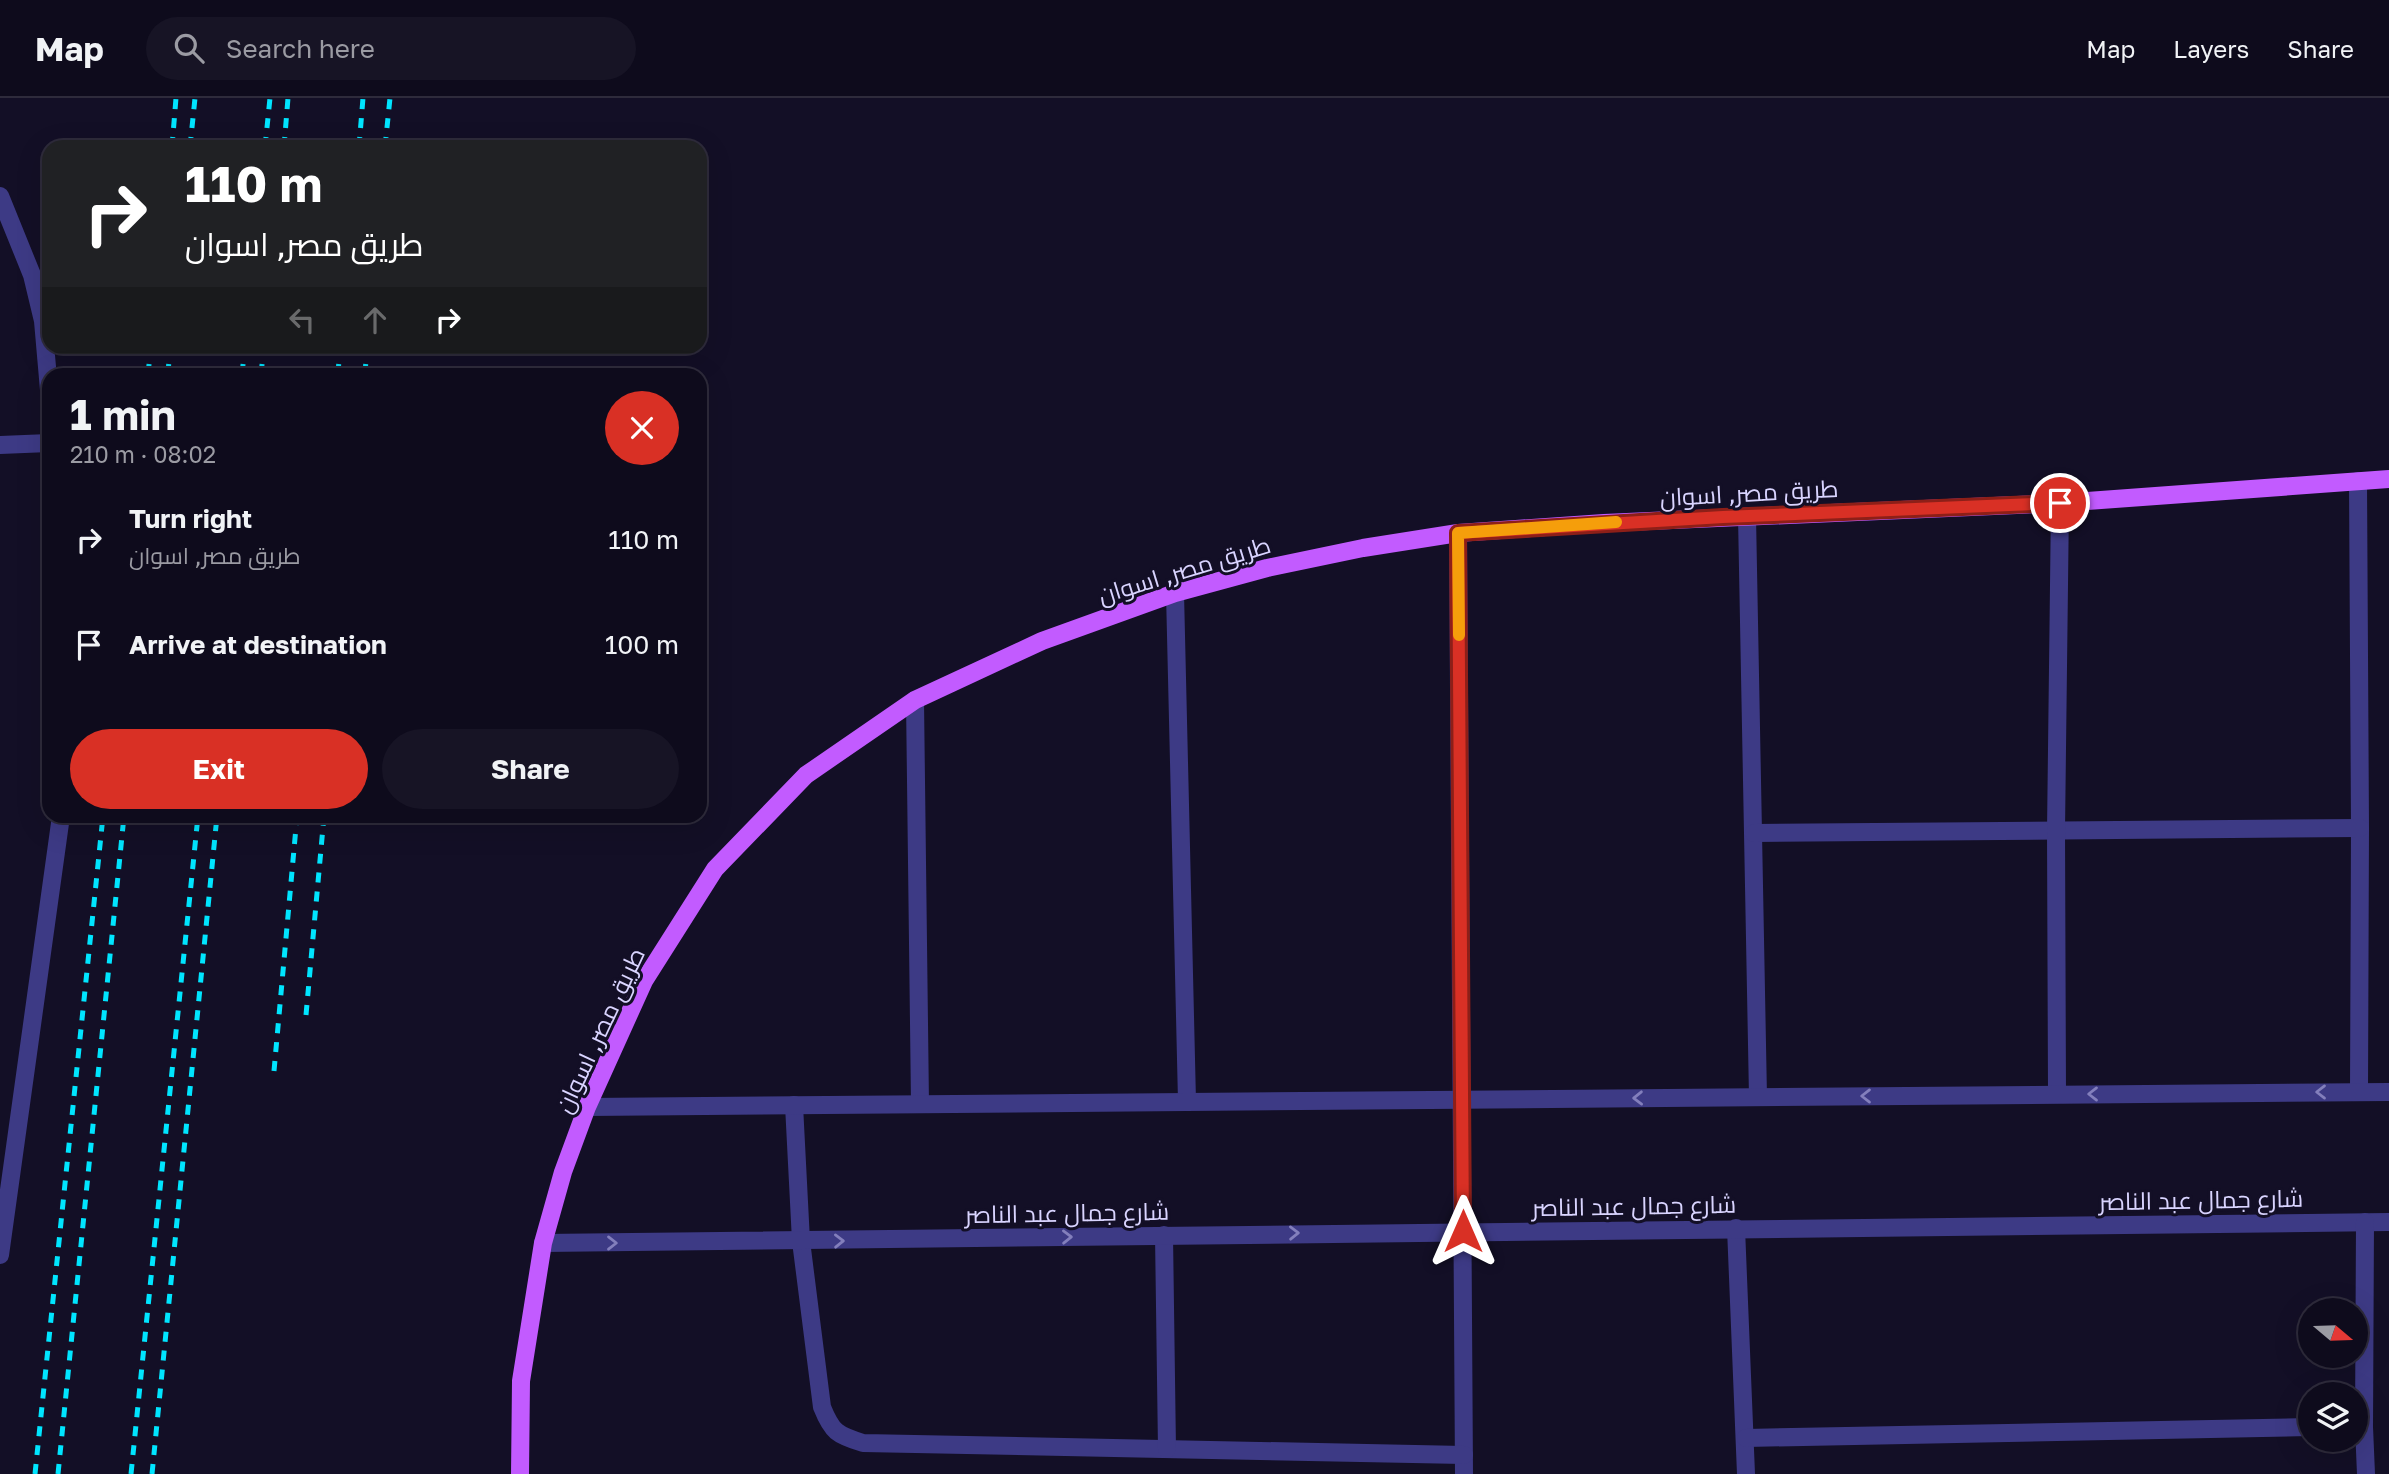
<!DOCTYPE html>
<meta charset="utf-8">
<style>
body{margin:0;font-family:"Golos Text",Cairo,sans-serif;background:#171425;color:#f1f3f6;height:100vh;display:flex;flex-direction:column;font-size:26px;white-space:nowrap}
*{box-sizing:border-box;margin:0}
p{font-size:23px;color:#9b9ba3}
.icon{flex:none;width:38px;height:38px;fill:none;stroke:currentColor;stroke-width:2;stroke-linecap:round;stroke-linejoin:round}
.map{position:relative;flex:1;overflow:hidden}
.drawer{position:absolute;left:42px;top:270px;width:665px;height:455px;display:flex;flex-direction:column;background:#0e0b1c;border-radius:21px;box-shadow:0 7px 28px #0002,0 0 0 2px #2e2b3b}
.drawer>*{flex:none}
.hud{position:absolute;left:42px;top:42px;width:665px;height:214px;border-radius:21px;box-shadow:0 7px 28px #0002,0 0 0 2px #2e2b3b;background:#202124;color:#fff;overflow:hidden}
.needle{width:46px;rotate:109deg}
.controls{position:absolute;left:2298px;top:1200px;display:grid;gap:14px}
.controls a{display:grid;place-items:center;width:70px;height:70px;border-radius:50%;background:#0e0b1c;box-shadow:0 7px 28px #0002,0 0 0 2px #2e2b3b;font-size:35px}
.pin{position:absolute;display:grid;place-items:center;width:60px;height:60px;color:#fff;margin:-30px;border:4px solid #fff;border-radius:50%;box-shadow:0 2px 7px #0007}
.me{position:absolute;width:77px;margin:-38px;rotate:0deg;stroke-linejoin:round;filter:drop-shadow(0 0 5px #0008)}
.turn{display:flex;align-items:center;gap:24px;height:147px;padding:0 28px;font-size:32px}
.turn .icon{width:91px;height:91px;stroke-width:2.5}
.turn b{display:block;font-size:49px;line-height:60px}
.lanes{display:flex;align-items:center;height:66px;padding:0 28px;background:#0003;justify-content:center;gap:35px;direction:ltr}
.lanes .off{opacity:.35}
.round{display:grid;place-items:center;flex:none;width:74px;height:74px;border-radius:37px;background:#171425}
.headline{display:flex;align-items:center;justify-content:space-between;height:119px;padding:0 28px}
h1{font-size:42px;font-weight:700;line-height:52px}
.cta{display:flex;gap:14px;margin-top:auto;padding:14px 28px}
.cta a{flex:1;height:80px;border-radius:42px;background:#d93025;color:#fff;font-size:28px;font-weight:700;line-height:80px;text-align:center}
.cta a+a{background:#171425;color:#f1f3f6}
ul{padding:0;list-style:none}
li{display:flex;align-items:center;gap:21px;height:105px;padding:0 28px}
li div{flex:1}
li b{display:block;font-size:26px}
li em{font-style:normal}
header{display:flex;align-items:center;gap:42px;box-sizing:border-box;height:98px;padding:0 35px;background:#0e0b1c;border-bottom:2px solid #2e2b3b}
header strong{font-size:33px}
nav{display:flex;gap:38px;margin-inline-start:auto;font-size:24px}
.search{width:490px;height:63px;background:#171425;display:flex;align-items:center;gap:18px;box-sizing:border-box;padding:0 24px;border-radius:38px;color:#9b9ba3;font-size:26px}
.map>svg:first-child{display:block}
</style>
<header>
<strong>Map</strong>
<div class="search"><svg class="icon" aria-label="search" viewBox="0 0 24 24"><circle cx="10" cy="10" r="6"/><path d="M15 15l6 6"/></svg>Search here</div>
<nav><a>Map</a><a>Layers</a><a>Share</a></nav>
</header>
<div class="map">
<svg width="2389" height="1376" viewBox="0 0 2389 1376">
<rect width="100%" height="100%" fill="#130f26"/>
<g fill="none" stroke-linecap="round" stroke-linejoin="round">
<g stroke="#3d3a85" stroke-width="18">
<polyline points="0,98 32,177 43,223 49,292"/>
<polyline points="0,347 49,345"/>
<polyline points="2358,383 2360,730 2359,994"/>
<polyline points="1747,418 1758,999"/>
<polyline points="1458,435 1464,1376"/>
<polyline points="1175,495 1187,1003"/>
<polyline points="915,602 920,1006"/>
<polyline points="1754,735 2360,730"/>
<polyline points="2057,996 2056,733 2060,405"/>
<path d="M 794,1007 L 801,1143 L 822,1309 C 832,1334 837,1337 863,1345 L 1464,1357"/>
<polyline points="587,1009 2389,994"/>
<polyline points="1736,1130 1746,1376"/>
<polyline points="1164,1137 1167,1351"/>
<polyline points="543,1145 2389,1124"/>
<polyline points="0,1157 61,718"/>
<polyline points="2356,1329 2364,1329 2365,1124"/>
<polyline points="2364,1329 2366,1376"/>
<polyline points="1746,1340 2310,1329"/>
</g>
<polyline stroke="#c25bff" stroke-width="18" points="520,1376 521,1283 543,1145 563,1074 587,1009 644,883 715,771 806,677 915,602 1042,543 1175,495 1267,470 1363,450 1458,435 1604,425 2060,405 2389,381"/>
<g stroke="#00e5ff" stroke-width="5" stroke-dasharray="10 9" stroke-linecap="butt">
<polyline points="172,49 176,0"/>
<polyline points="190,49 195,0"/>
<polyline points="265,49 270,0"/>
<polyline points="284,49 288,0"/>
<polyline points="359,49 363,0"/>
<polyline points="385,49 390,0"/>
<polyline points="148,276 151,248"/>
<polyline points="168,276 170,248"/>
<polyline points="242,276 245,248"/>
<polyline points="261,276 264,248"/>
<polyline points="338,276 340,248"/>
<polyline points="365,276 367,248"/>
<polyline points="306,917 324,718"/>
<polyline points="274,973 297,718"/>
<polyline points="35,1376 103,718"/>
<polyline points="58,1376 124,718"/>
<polyline points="131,1376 198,718"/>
<polyline points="152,1376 217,718"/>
</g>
</g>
<defs><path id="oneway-chevron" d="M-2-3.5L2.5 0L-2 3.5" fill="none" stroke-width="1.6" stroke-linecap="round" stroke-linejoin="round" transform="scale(1.75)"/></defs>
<g stroke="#837fbc">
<use href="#oneway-chevron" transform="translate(2321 994) rotate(180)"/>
<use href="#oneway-chevron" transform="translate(2093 996) rotate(180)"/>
<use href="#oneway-chevron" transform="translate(1866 998) rotate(180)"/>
<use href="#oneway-chevron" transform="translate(1638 1000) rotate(179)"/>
<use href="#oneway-chevron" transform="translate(1294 1135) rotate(-1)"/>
<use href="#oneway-chevron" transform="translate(1067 1139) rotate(-1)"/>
<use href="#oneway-chevron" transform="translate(839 1143) rotate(-1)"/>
<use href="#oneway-chevron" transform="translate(612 1145)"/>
</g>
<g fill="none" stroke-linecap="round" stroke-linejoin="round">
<defs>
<polyline id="route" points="1463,1133 1458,435 1723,419 2060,405"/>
</defs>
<use href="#route" stroke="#8d1f18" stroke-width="18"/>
<use href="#route" stroke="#d93025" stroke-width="12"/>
<polyline stroke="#f59e0b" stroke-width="12" points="1459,537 1458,435 1616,424"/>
</g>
<g text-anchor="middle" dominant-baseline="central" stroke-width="6" stroke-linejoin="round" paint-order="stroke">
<g font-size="24" fill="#d9d4ff" stroke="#130f26">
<text transform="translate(1749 394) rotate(-3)">طريق مصر, اسوان</text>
<text transform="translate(1184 471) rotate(-17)">طريق مصر, اسوان</text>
<text transform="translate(599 932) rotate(-65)">طريق مصر, اسوان</text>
<text transform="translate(2201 1101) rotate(-1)">شارع جمال عبد الناصر</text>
<text transform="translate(1634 1107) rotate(-1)">شارع جمال عبد الناصر</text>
<text transform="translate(1067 1114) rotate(-1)">شارع جمال عبد الناصر</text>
</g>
</g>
</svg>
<div class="controls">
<a><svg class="needle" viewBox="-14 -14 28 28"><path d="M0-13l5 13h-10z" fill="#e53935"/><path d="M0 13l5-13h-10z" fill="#9b9ba3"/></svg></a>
<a><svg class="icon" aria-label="layers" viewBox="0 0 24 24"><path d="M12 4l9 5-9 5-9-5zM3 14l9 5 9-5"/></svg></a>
</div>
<div class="pin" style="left:2060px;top:405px;background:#d93025"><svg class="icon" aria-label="arrive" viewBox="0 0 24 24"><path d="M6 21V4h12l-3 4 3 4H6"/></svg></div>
<svg class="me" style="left:1463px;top:1133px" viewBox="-20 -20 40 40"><path d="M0-17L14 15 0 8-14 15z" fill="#d93025" stroke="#fff" stroke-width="4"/></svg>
<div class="hud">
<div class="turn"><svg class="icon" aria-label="right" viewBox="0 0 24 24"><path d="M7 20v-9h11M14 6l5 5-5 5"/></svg><div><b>110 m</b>طريق مصر, اسوان</div></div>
<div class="lanes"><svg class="icon off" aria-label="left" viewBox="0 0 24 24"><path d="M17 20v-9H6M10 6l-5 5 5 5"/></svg><svg class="icon off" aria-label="ahead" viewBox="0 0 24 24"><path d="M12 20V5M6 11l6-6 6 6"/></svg><svg class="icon" aria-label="right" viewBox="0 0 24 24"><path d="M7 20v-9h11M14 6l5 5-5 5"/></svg></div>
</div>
<section class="drawer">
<div class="headline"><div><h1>1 min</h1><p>210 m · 08:02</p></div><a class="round" style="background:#d93025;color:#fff"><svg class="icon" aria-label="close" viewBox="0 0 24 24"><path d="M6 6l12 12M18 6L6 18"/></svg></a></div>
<ul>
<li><svg class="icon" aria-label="right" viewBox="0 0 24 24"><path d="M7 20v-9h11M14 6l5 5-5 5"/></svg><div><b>Turn right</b><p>طريق مصر, اسوان</p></div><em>110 m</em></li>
<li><svg class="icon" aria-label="arrive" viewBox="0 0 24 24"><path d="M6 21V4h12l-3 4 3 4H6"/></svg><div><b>Arrive at destination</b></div><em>100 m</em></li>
</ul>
<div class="cta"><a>Exit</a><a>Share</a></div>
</section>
</div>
